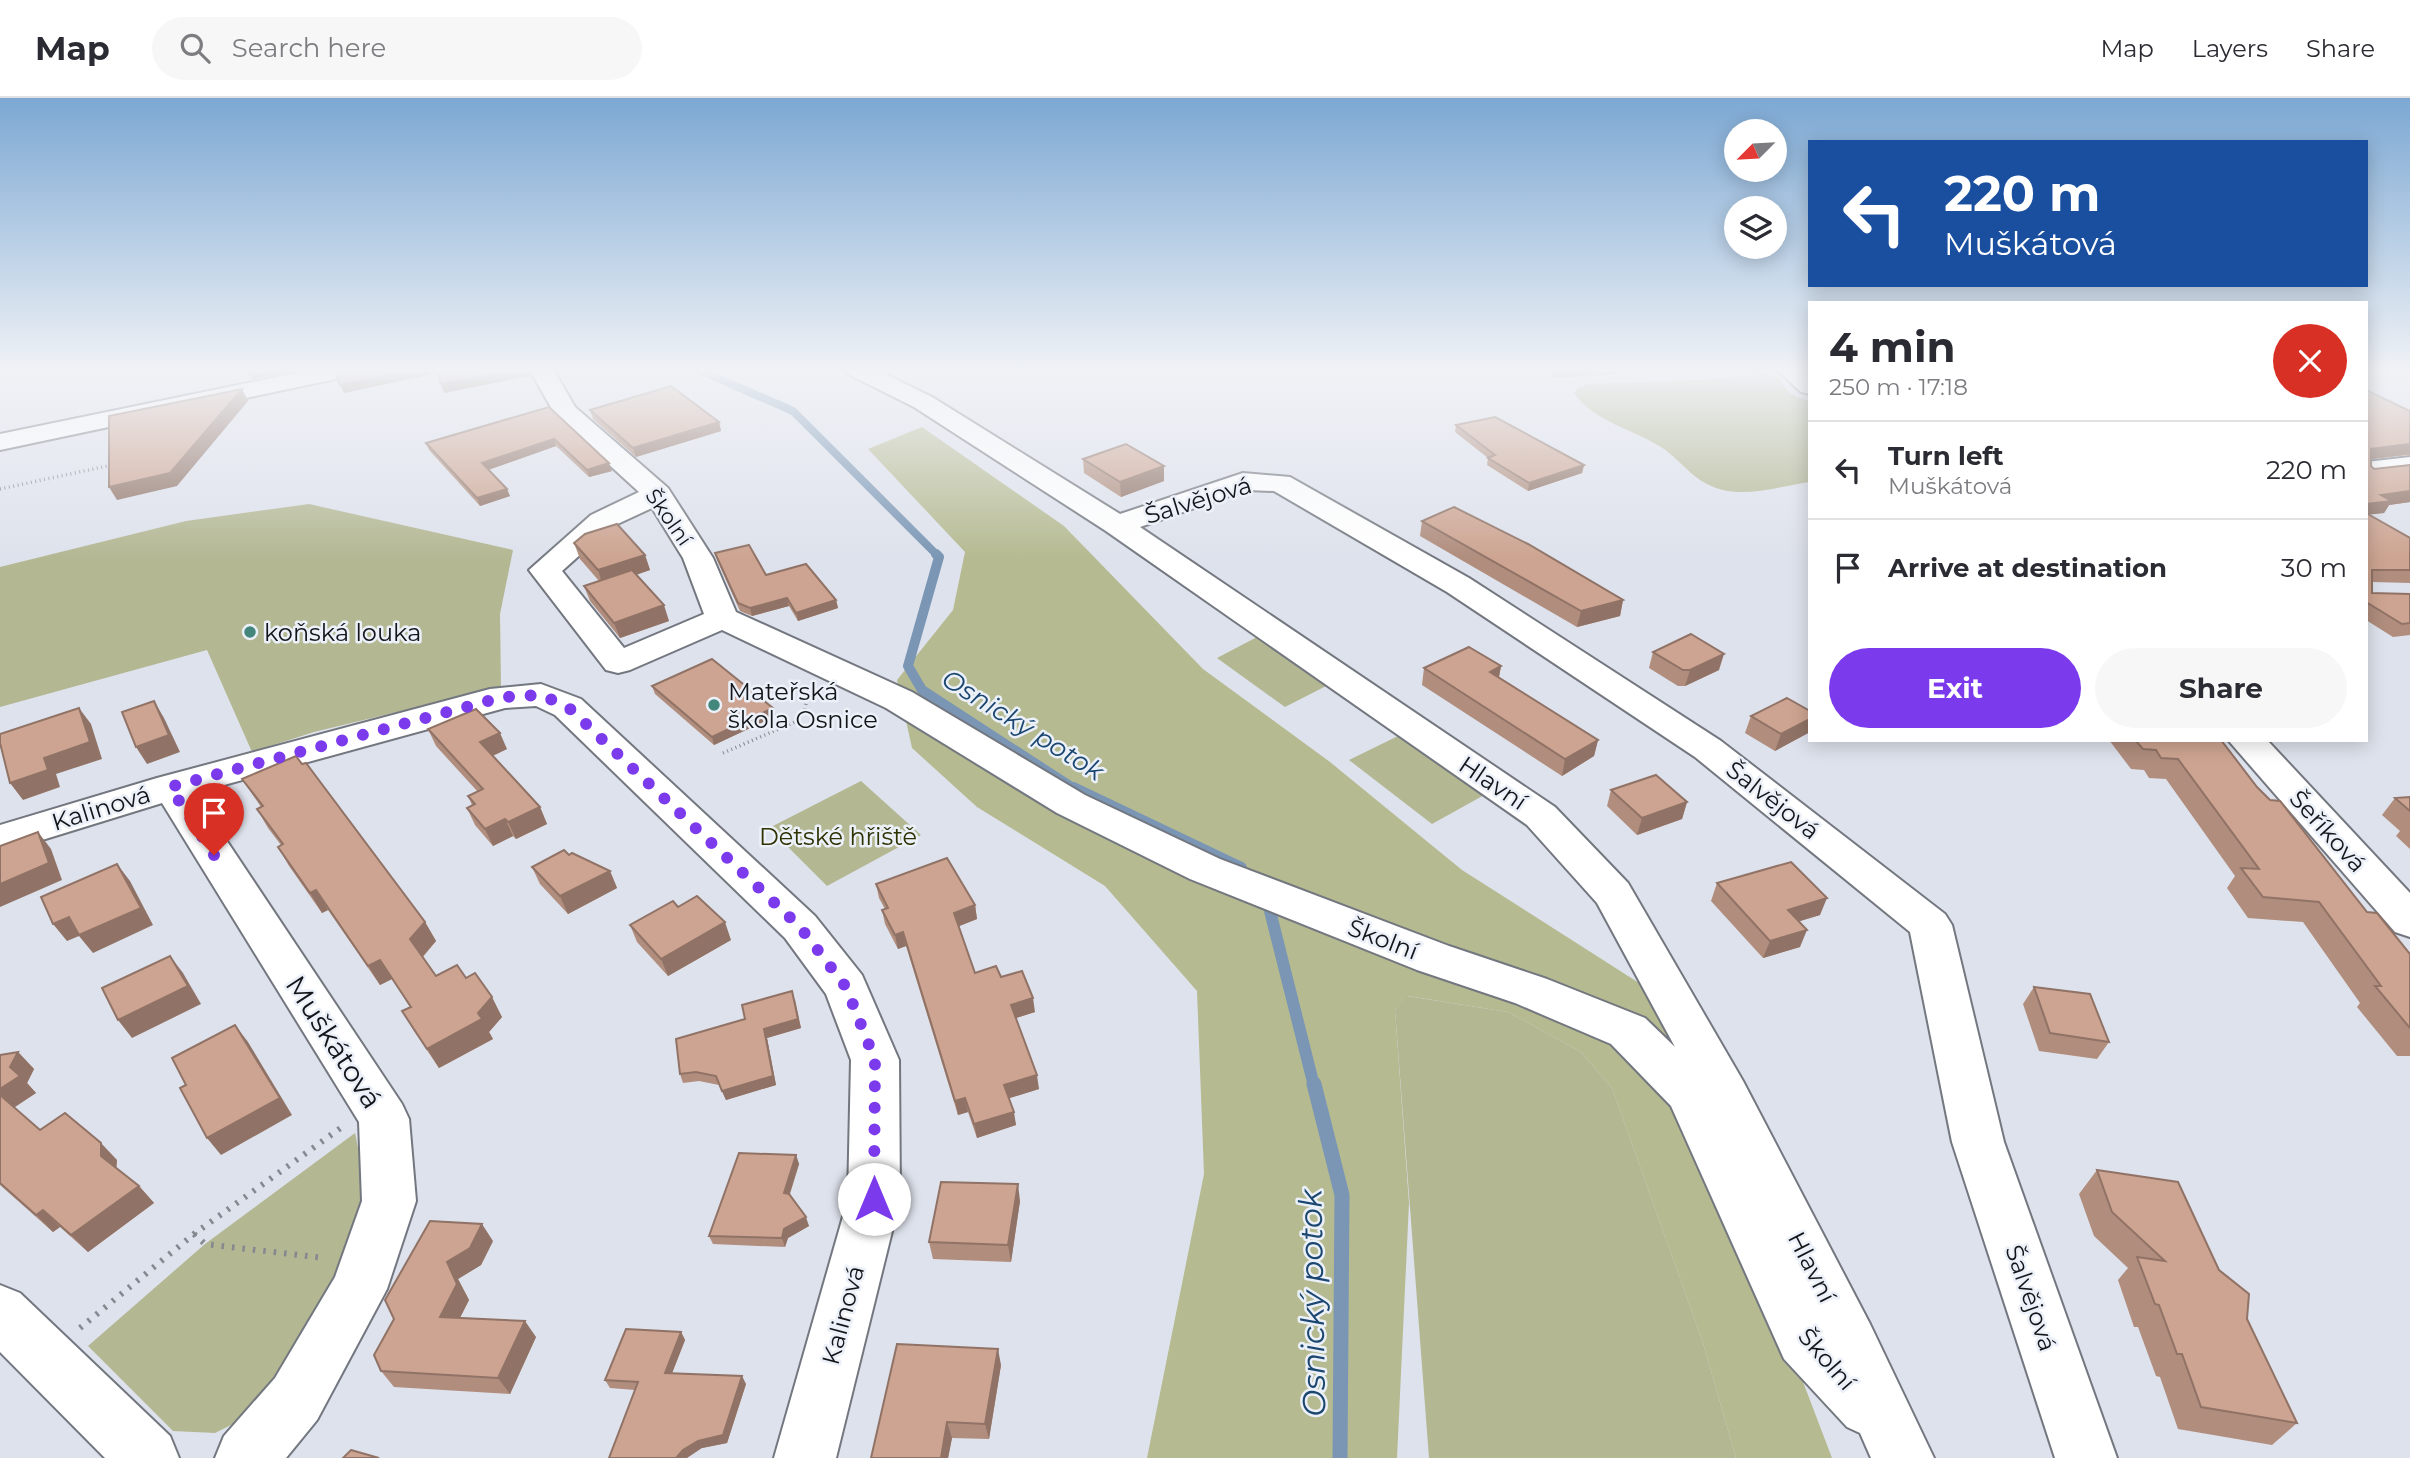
<!DOCTYPE html>
<meta charset="utf-8">
<style>
body{margin:0;font-family:Montserrat,sans-serif;background:#f7f7f7;color:#2b2b33;height:100vh;display:flex;flex-direction:column;font-size:26px;white-space:nowrap}
*{box-sizing:border-box;margin:0}
p{font-size:23px;color:#7c7c81}
.icon{flex:none;width:38px;height:38px;fill:none;stroke:currentColor;stroke-width:2;stroke-linecap:round;stroke-linejoin:round}
.map{position:relative;flex:1;overflow:hidden}
.panel{position:absolute;left:1808px;top:203px;width:560px;height:441px;display:flex;flex-direction:column;background:#fff;border-radius:0px;box-shadow:0 4px 18px #0003}
.panel>*{flex:none}
.guide{position:absolute;left:1808px;top:42px;width:560px;height:147px;border-radius:0px;box-shadow:0 4px 18px #0003;background:#1a4fa0;color:#fff;overflow:hidden}
.needle{width:46px;rotate:246deg}
.buttons{position:absolute;left:1724px;top:21px;display:grid;gap:14px}
.buttons a{display:grid;place-items:center;width:63px;height:63px;border-radius:50%;background:#fff;box-shadow:0 4px 18px #0003;font-size:35px}
.pin{position:absolute;display:grid;place-items:center;width:60px;height:60px;color:#fff;margin:-72px -30px;border-radius:50% 50% 50% 0;rotate:-45deg;box-shadow:0 0 7px #0007}
.pin .icon{rotate:45deg}
.me{position:absolute;width:77px;margin:-38px;rotate:0deg;stroke-linejoin:round;filter:drop-shadow(0 0 5px #0008)}
.turn{display:flex;align-items:center;gap:24px;height:147px;padding:0 21px;font-size:32px}
.turn .icon{width:91px;height:91px;stroke-width:2.5}
.turn b{display:block;font-size:49px;line-height:60px}
.round{display:grid;place-items:center;flex:none;width:74px;height:74px;border-radius:37px;background:#f7f7f7}
.head{display:flex;align-items:center;justify-content:space-between;height:119px;padding:0 21px}
h1{font-size:42px;font-weight:700;line-height:52px}
.button{display:flex;gap:14px;margin-top:auto;padding:14px 21px}
.button a{flex:1;height:80px;border-radius:42px;background:#7c3aed;color:#fff;font-size:28px;font-weight:700;line-height:80px;text-align:center}
.button a+a{background:#f7f7f7;color:#2b2b33}
ul{padding:0;list-style:none}
li{display:flex;align-items:center;gap:21px;height:98px;padding:0 21px;border-top:2px solid #e1e1e2}
li div{flex:1}
li b{display:block;font-size:26px}
li em{font-style:normal}
header{display:flex;align-items:center;gap:42px;box-sizing:border-box;height:98px;padding:0 35px;background:#fff;border-bottom:2px solid #e1e1e2}
header strong{font-size:33px}
nav{display:flex;gap:38px;margin-inline-start:auto;font-size:24px}
.search{width:490px;height:63px;background:#f7f7f7;display:flex;align-items:center;gap:18px;box-sizing:border-box;padding:0 24px;border-radius:38px;color:#7c7c81;font-size:26px}
.map>svg:first-child{display:block}
</style>
<header>
<strong>Map</strong>
<div class="search"><svg class="icon" aria-label="search" viewBox="0 0 24 24"><circle cx="10" cy="10" r="6"/><path d="M15 15l6 6"/></svg>Search here</div>
<nav><a>Map</a><a>Layers</a><a>Share</a></nav>
</header>
<div class="map">
<svg width="2410" height="1360" viewBox="0 0 2410 1360">
<rect width="100%" height="100%" fill="#dee2ec"/>
<g fill="#b3b792">
<path d="M 1766,276 L 1779,280 C 1785,294 1795,299 1809,303 L 1809,384 C 1784,388 1753,397 1728,393 C 1694,387 1685,365 1661,349 C 1634,332 1593,323 1574,295 L 1579,289 L 1590,286 L 1700,282 Z"/>
<polygon points="309,406 513,452 500,516 501,589 314,634 252,654 207,552 0,609 0,469 186,423"/>
<polygon points="1257,539 1330,586 1285,609 1217,560"/>
<polygon points="1400,637 1486,696 1432,726 1349,662"/>
<polygon points="861,683 921,737 827,788 769,730"/>
<polygon points="1407,898 1508,914 1581,954 1612,990 1703,1245 1736,1360 1429,1360 1395,912"/>
<polygon points="355,1035 365,1084 349,1163 259,1313 215,1335 173,1333 88,1248 205,1146"/>
</g>
<polygon fill="#b5ba91" points="922,329 1064,428 1203,571 1330,664 1462,772 1650,892 1671,940 1706,1053 1792,1255 1832,1360 1736,1360 1703,1245 1612,990 1581,954 1508,914 1408,898 1395,912 1409,1105 1397,1360 1147,1360 1204,1076 1197,893 1105,788 977,709 912,650 897,582 953,512 965,454 868,351"/>
<g fill="none" stroke-linecap="round" stroke-linejoin="round">
<polyline stroke="#7a96b4" stroke-width="8" points="697,271 793,313 937,457"/>
<polyline stroke="#7a96b4" stroke-width="10" points="936,456 939,459 908,568 922,592 1076,692"/>
<g stroke="#7a96b4" stroke-width="12">
<polyline points="1073,690 1241,770"/>
<polyline points="1268,805 1314,988"/>
</g>
<polyline stroke="#7a96b4" stroke-width="15" points="1314,986 1342,1097 1340,1360"/>
<defs>
<g id="minor">
<polygon points="316,271 362,271 359,276 350,278 0,352 0,336"/>
<path d="M 529,271 L 553,271 L 575,309 L 668,390 L 713,460 L 736,514 L 912,594 L 1085,697 L 1220,761 L 1449,848 L 1547,881 L 1645,920 L 1675,949 L 1597,805 L 1527,727 L 1106,433 L 914,309 L 848,276 L 845,271 L 875,271 L 932,299 L 1120,416 L 1243,375 L 1290,379 L 1469,480 L 1721,643 L 1945,816 L 1952,827 L 2004,1044 L 2117,1360 L 2055,1360 L 1952,1044 L 1910,834 L 1695,659 L 1447,494 L 1274,393 L 1246,392 L 1140,429 L 1555,709 L 1628,785 L 1743,983 L 1870,1226 L 1934,1360 L 1871,1360 L 1860,1335 L 1847,1329 L 1784,1261 L 1671,1008 L 1611,946 L 1515,905 L 1417,872 L 1190,781 L 1057,715 L 886,610 L 722,532 L 630,572 L 618,575 L 606,572 L 529,472 L 591,417 L 639,394 L 556,318 ZM 652,410 L 683,460 L 704,516 L 624,550 L 562,473 L 611,429 Z"/>
<polygon points="1776,271 1803,271 1810,276 1810,296 1801,294"/>
<polygon points="2410,359 2410,375 2366,380 2366,364"/>
<polygon points="541,586 581,601 815,818 862,877 899,962 900,1101 836,1360 774,1360 848,1101 851,962 826,896 785,840 555,617 536,608 505,610 195,695 402,1006 409,1021 416,1103 387,1191 317,1322 286,1360 215,1360 224,1338 275,1280 335,1179 362,1103 359,1024 162,705 0,755 0,727 157,680 490,591"/>
<polygon points="2228,642 2267,642 2410,795 2410,839 2395,834"/>
<polygon points="0,1187 20,1195 170,1338 179,1360 105,1360 0,1254"/>
</g>
</defs>
<use href="#minor" stroke="#73777f" stroke-width="4"/>
<g stroke="#85888f" stroke-width="3.5" stroke-dasharray="1 3.5" stroke-linecap="butt">
<polyline points="0,391 112,367"/>
<polyline points="723,655 795,624 805,611 807,600 792,587"/>
</g>
<g stroke="#85888f" stroke-width="6" stroke-dasharray="2.5 8" stroke-linecap="butt">
<polyline points="194,1136 205,1146 324,1160"/>
<polyline points="80,1230 194,1136 342,1029"/>
</g>
<use href="#minor" fill="#fff" fill-rule="evenodd"/>
</g>
<g fill="#b08d7d">
<polygon points="243,271 305,271 253,281"/>
<polygon points="1546,271 1617,271 1616,276 1555,280"/>
<polygon points="2366,292 2410,313 2410,357 2371,361 2371,368 2374,371 2410,367 2410,404 2389,407 2384,415 2368,416 2410,440 2410,485 2372,484 2372,495 2410,496 2410,537 2393,539 2366,522"/>
<polygon points="549,309 612,373 589,379 556,348 488,372 510,398 480,408 429,352 426,345"/>
<polygon points="590,312 719,324 721,333 636,359 593,321"/>
<polygon points="1456,327 1584,367 1582,375 1528,393 1487,367 1488,360 1455,334"/>
<polygon points="1083,361 1164,368 1164,383 1121,399 1084,375"/>
<polygon points="1422,423 1623,502 1620,518 1577,529 1420,438"/>
<polygon points="574,445 645,457 650,472 636,477 669,523 620,540 590,503 584,488 599,483 580,461"/>
<polygon points="715,455 766,477 836,502 838,510 798,523 789,508 752,518 740,513 717,462"/>
<polygon points="1653,554 1719,572 1685,588 1678,588 1649,570"/>
<polygon points="1501,568 1499,579 1598,642 1594,658 1562,678 1422,587 1424,570"/>
<polygon points="652,588 776,618 714,647 655,596"/>
<polygon points="1810,613 1810,634 1775,653 1745,635 1751,618"/>
<polygon points="428,631 507,651 493,658 540,709 547,726 516,741 513,738 493,748 475,727 467,710 472,707 468,698 478,694 436,648"/>
<polygon points="2109,642 2221,642 2257,689 2367,814 2410,856 2410,958 2397,958 2357,909 2360,905 2303,824 2248,820 2227,790 2235,778 2166,681 2149,680 2144,672 2131,671"/>
<polygon points="242,681 425,824 436,843 423,859 436,878 466,880 502,919 489,934 493,941 439,970 414,933 402,913 410,909 392,881 380,887 328,812 322,815 289,768 278,749 281,747 268,730 257,711 261,709"/>
<polygon points="1611,692 1687,704 1682,721 1637,737 1607,708"/>
<polygon points="2410,699 2410,751 2396,738 2400,733 2382,717 2395,700"/>
<polygon points="569,757 610,773 617,790 568,816 540,786 532,769"/>
<polygon points="1717,785 1820,817 1799,823 1800,849 1763,860 1711,803"/>
<polygon points="876,786 975,807 977,821 959,828 975,875 1001,879 1035,914 1016,920 1039,991 1009,1000 1016,1027 977,1040 968,1014 958,1017 906,848 898,851 885,826 882,812 885,811 879,800"/>
<polygon points="678,809 731,842 668,878 637,844 630,827"/>
<polygon points="2034,889 2109,944 2097,961 2039,953 2023,906"/>
<polygon points="795,901 801,930 767,940 776,987 726,1002 719,987 699,983 683,985 680,976 745,921"/>
<polygon points="18,954 34,971 27,985 36,995 14,1009 40,1032 117,1062 116,1070 139,1088 154,1105 88,1154 60,1129 53,1134 0,1087 0,957"/>
<polygon points="796,1057 799,1066 790,1096 809,1128 788,1140 785,1149 713,1146 709,1138"/>
<polygon points="2097,1072 2219,1172 2247,1221 2297,1325 2272,1347 2178,1331 2160,1279 2156,1278 2138,1229 2134,1229 2118,1182 2128,1170 2094,1138 2079,1096"/>
<polygon points="1020,1103 1011,1164 933,1161 929,1144"/>
<polygon points="493,1143 481,1167 458,1181 469,1202 460,1220 536,1239 510,1296 394,1289 381,1273 374,1257"/>
<polygon points="681,1234 685,1242 672,1275 746,1286 727,1345 702,1350 635,1292 610,1290 605,1282"/>
<polygon points="1001,1267 989,1341 952,1340 948,1360 871,1360"/>
</g>
<g fill="#907366">
<polygon points="248,271 305,271 253,281"/>
<polygon points="418,271 436,271 438,275 344,295 340,287"/>
<polygon points="524,271 528,271 530,278 444,295 441,286"/>
<polygon points="242,291 248,303 177,388 117,402 109,389"/>
<polygon points="719,324 721,333 636,359 633,350"/>
<polygon points="554,341 556,348 485,373 482,365"/>
<polygon points="2410,346 2410,356 2366,362 2371,351"/>
<polygon points="609,365 612,373 589,379 587,372"/>
<polygon points="1584,367 1582,375 1528,393 1529,385"/>
<polygon points="1164,368 1164,383 1121,399 1120,384"/>
<polygon points="507,391 510,398 480,408 477,400"/>
<polygon points="2410,393 2410,404 2389,407 2384,415 2366,417 2366,406 2381,397"/>
<polygon points="645,457 650,472 603,488 598,472"/>
<polygon points="787,500 789,508 752,518 750,510"/>
<polygon points="836,502 838,510 798,523 796,515"/>
<polygon points="1623,502 1620,518 1577,529 1581,513"/>
<polygon points="664,507 669,523 620,540 614,525"/>
<polygon points="1724,556 1719,572 1685,588 1690,572"/>
<polygon points="1501,568 1498,584 1490,574"/>
<polygon points="154,603 164,620 180,654 147,666 136,649"/>
<polygon points="79,610 91,626 102,661 56,676 60,689 23,702 10,685 44,660"/>
<polygon points="773,610 776,618 714,647 712,639"/>
<polygon points="1810,621 1810,634 1775,653 1781,636"/>
<polygon points="500,635 507,651 487,660 480,644"/>
<polygon points="1598,642 1594,658 1562,678 1565,661"/>
<polygon points="1687,704 1682,721 1637,737 1642,720"/>
<polygon points="540,709 547,726 516,741 508,724"/>
<polygon points="505,721 513,738 493,748 485,731"/>
<polygon points="38,734 51,751 62,782 0,809 0,786"/>
<polygon points="117,766 130,783 153,827 93,855 79,838 67,843 53,826"/>
<polygon points="610,773 617,790 568,816 560,798"/>
<polygon points="316,792 328,812 322,815 310,795"/>
<polygon points="1827,800 1820,817 1781,829 1788,812"/>
<polygon points="975,807 977,821 957,829 954,815"/>
<polygon points="425,824 436,843 421,860 410,841"/>
<polygon points="725,824 731,842 668,878 661,861"/>
<polygon points="1807,832 1800,849 1763,860 1770,843"/>
<polygon points="903,834 906,848 898,851 895,837"/>
<polygon points="170,858 183,875 201,906 132,940 118,922"/>
<polygon points="380,862 392,881 380,887 368,868"/>
<polygon points="792,893 801,930 767,940 776,987 726,1002 722,993"/>
<polygon points="492,899 502,919 489,934 493,941 439,970 427,951 478,915"/>
<polygon points="1033,900 1035,914 1013,921 1011,907"/>
<polygon points="235,927 248,944 292,1017 221,1057 207,1040"/>
<polygon points="18,954 34,971 27,985 36,995 12,1011 0,998 0,991 10,969"/>
<polygon points="1037,977 1039,991 1007,1001 1004,987"/>
<polygon points="965,1000 968,1014 958,1017 955,1003"/>
<polygon points="1014,1014 1016,1027 977,1040 974,1026"/>
<polygon points="101,1045 117,1062 116,1075 101,1058"/>
<polygon points="796,1057 799,1066 787,1104 784,1095"/>
<polygon points="1018,1086 1020,1103 1011,1164 1008,1147"/>
<polygon points="139,1088 154,1105 88,1154 71,1137"/>
<polygon points="43,1112 60,1129 53,1134 36,1117"/>
<polygon points="806,1119 809,1128 788,1140 785,1149 782,1140 784,1131"/>
<polygon points="482,1126 493,1143 481,1167 458,1181 469,1202 452,1235 440,1219 447,1164"/>
<polygon points="525,1223 536,1239 510,1296 498,1280"/>
<polygon points="681,1234 685,1242 669,1283 665,1275"/>
<polygon points="998,1251 1001,1267 989,1341 985,1326"/>
<polygon points="742,1278 746,1286 727,1345 702,1350 687,1360 676,1360"/>
<polygon points="947,1324 952,1340 948,1360 941,1360"/>
</g>
<g fill="#cda491" stroke="#907366" stroke-width="2">
<polygon points="355,271 418,271 340,287 336,275"/>
<polygon points="436,271 524,271 441,286"/>
<polygon points="671,288 719,324 633,350 590,312"/>
<polygon points="242,291 170,375 109,389 109,318"/>
<polygon points="2366,292 2410,313 2410,346 2371,351 2371,368 2374,371 2410,367 2410,393 2381,397 2392,403 2366,406"/>
<polygon points="549,309 609,365 587,372 554,341 482,365 507,391 477,400 426,345"/>
<polygon points="1495,319 1584,367 1529,385 1488,360 1495,357 1456,327"/>
<polygon points="1126,346 1164,368 1120,384 1083,361"/>
<polygon points="1454,409 1528,446 1623,502 1581,513 1422,423"/>
<polygon points="2366,415 2410,440 2410,472 2372,472 2372,495 2410,496 2410,525 2402,526 2366,504"/>
<polygon points="617,426 645,457 598,472 574,445 585,436"/>
<polygon points="749,447 766,477 806,466 836,502 796,515 787,500 750,510 738,505 715,455"/>
<polygon points="632,472 664,507 614,525 584,488"/>
<polygon points="1691,536 1724,556 1690,572 1683,572 1653,554"/>
<polygon points="1469,549 1501,568 1490,574 1598,642 1565,661 1424,570"/>
<polygon points="712,561 773,610 712,639 652,588"/>
<polygon points="1787,600 1810,613 1810,621 1781,636 1751,618"/>
<polygon points="154,603 169,637 136,649 122,614"/>
<polygon points="79,610 90,644 44,660 48,672 10,685 0,645 0,636"/>
<polygon points="476,611 500,635 480,644 540,709 508,724 505,721 485,731 467,710 475,706 468,698 483,691 428,631"/>
<polygon points="2135,642 2221,642 2257,689 2270,702 2280,703 2367,814 2377,815 2410,856 2410,930 2375,888 2381,888 2319,804 2263,799 2241,770 2259,771 2178,661 2161,660 2156,652 2143,651"/>
<polygon points="296,658 302,666 306,665 425,824 410,841 436,878 457,867 466,880 475,875 492,899 478,915 482,921 427,951 402,913 411,909 380,862 368,868 316,792 310,795 278,749 283,746 257,711 263,708 242,681"/>
<polygon points="1656,677 1687,704 1642,720 1611,692"/>
<polygon points="2410,699 2410,713 2395,700"/>
<polygon points="38,734 49,765 0,786 0,748"/>
<polygon points="564,752 569,757 572,755 610,773 560,798 532,769"/>
<polygon points="947,760 975,807 954,815 975,875 996,868 1001,879 1022,873 1033,900 1011,907 1037,977 1004,987 1014,1014 974,1026 965,1000 955,1003 903,834 895,837 882,812 888,810 876,786"/>
<polygon points="1791,764 1827,800 1788,812 1807,832 1770,843 1717,785"/>
<polygon points="117,766 141,810 79,837 69,819 53,826 41,799"/>
<polygon points="697,798 725,824 661,861 630,827 673,803 678,809"/>
<polygon points="170,858 188,888 118,922 102,890"/>
<polygon points="2034,889 2090,896 2109,944 2050,935"/>
<polygon points="792,893 798,921 764,931 773,978 722,993 716,978 696,974 680,976 676,941 745,921 742,907"/>
<polygon points="235,927 280,1000 207,1040 180,990 186,987 172,960"/>
<polygon points="18,954 10,969 20,978 0,991 0,957"/>
<polygon points="0,997 40,1032 65,1015 101,1045 101,1058 139,1088 71,1137 43,1112 36,1117 0,1085"/>
<polygon points="739,1055 796,1057 784,1095 789,1096 806,1119 784,1131 782,1140 709,1138"/>
<polygon points="2097,1072 2178,1084 2219,1172 2249,1196 2247,1221 2297,1325 2201,1309 2182,1256 2177,1256 2159,1207 2155,1206 2137,1159 2165,1163 2112,1114"/>
<polygon points="941,1084 1018,1086 1008,1147 929,1144"/>
<polygon points="430,1123 482,1126 470,1150 447,1164 457,1186 440,1219 525,1223 498,1280 381,1273 374,1257 394,1221 385,1202"/>
<polygon points="626,1231 681,1234 665,1275 742,1278 723,1337 698,1343 683,1352 676,1360 609,1360 638,1284 605,1282"/>
<polygon points="897,1246 998,1251 985,1326 947,1324 941,1360 871,1360"/>
<polygon points="351,1352 379,1360 343,1360"/>
</g>
<linearGradient id="sky" x2="0" y2="1"><stop stop-color="#7ca8d3"/><stop offset="0.59" stop-color="#f0f2f6"/><stop offset="1" stop-color="#f0f2f6" stop-opacity="0"/></linearGradient>
<rect width="2410" height="461" fill="url(#sky)"/>
<g fill="none" stroke-linecap="round" stroke-linejoin="round">
<polyline stroke="#7c3aed" stroke-width="12" stroke-dasharray="0 21.6" points="214,757 170,689 503,599 541,597 568,609 800,829 846,889 875,962 874,1101"/>
</g>
<g fill="#43877c" stroke="#ebf0f9" stroke-width="2.5">
<circle cx="250" cy="534" r="7"/>
<circle cx="714" cy="607" r="7"/>
</g>
<g text-anchor="middle" dominant-baseline="central" stroke-width="5" stroke-linejoin="round" paint-order="stroke">
<g font-size="21" fill="#131518" stroke="#ebf0f9">
<text transform="translate(669 419) rotate(55)">Školní</text>
</g>
<g font-size="24" fill="#131518" stroke="#ebf0f9">
<text transform="translate(1198 402) rotate(-17)">Šalvějová</text>
<text transform="translate(1493 685) rotate(34)">Hlavní</text>
<text transform="translate(1773 702) rotate(38)">Šalvějová</text>
<text transform="translate(101 710) rotate(-17)">Kalinová</text>
<text transform="translate(2328 733) rotate(48)">Šeříková</text>
<text transform="translate(1383 841) rotate(21)">Školní</text>
<text transform="translate(1812 1169) rotate(63)">Hlavní</text>
<text transform="translate(2031 1200) rotate(71)">Šalvějová</text>
<text transform="translate(843 1217) rotate(-75)">Kalinová</text>
<text transform="translate(1827 1261) rotate(49)">Školní</text>
</g>
<g font-size="24" fill="#131518" stroke="#ebf0f9" text-anchor="start">
<text x="264" y="534">koňská louka</text>
<text x="728" y="593">Mateřská<tspan x="728" dy="28">škola Osnice</tspan></text>
</g>
<g font-size="24" fill="#2e3100" stroke="#ebf0f9">
<text x="838" y="738">Dětské hřiště</text>
</g>
<g font-size="26" font-style="italic" fill="#1b4670" stroke="#ebf0f9">
<text transform="translate(1023 627) rotate(32)">Osnický potok</text>
</g>
<g font-size="28" fill="#131518" stroke="#ebf0f9">
<text transform="translate(334 944) rotate(57)">Muškátová</text>
</g>
<g font-size="32" font-style="italic" fill="#1b4670" stroke="#ebf0f9">
<text transform="translate(1312 1205) rotate(-91)">Osnický potok</text>
</g>
</g>
</svg>
<div class="buttons">
<a><svg class="needle" viewBox="-14 -14 28 28"><path d="M0-13l5 13h-10z" fill="#e53935"/><path d="M0 13l5-13h-10z" fill="#7c7c81"/></svg></a>
<a><svg class="icon" aria-label="layers" viewBox="0 0 24 24"><path d="M12 4l9 5-9 5-9-5zM3 14l9 5 9-5"/></svg></a>
</div>
<div class="pin" style="left:214px;top:757px;background:#d93025"><svg class="icon" aria-label="arrive" viewBox="0 0 24 24"><path d="M6 21V4h12l-3 4 3 4H6"/></svg></div>
<svg class="me" style="left:874px;top:1101px" viewBox="-20 -20 40 40"><circle r="19" fill="#fff"/><path d="M0-13L10 11 0 6-10 11z" fill="#7c3aed"/></svg>
<div class="guide">
<div class="turn"><svg class="icon" aria-label="left" viewBox="0 0 24 24"><path d="M17 20v-9H6M10 6l-5 5 5 5"/></svg><div><b>220 m</b>Muškátová</div></div>
</div>
<section class="panel">
<div class="head"><div><h1>4 min</h1><p>250 m · 17:18</p></div><a class="round" style="background:#d93025;color:#fff"><svg class="icon" aria-label="close" viewBox="0 0 24 24"><path d="M6 6l12 12M18 6L6 18"/></svg></a></div>
<ul>
<li><svg class="icon" aria-label="left" viewBox="0 0 24 24"><path d="M17 20v-9H6M10 6l-5 5 5 5"/></svg><div><b>Turn left</b><p>Muškátová</p></div><em>220 m</em></li>
<li><svg class="icon" aria-label="arrive" viewBox="0 0 24 24"><path d="M6 21V4h12l-3 4 3 4H6"/></svg><div><b>Arrive at destination</b></div><em>30 m</em></li>
</ul>
<div class="button"><a>Exit</a><a>Share</a></div>
</section>
</div>
